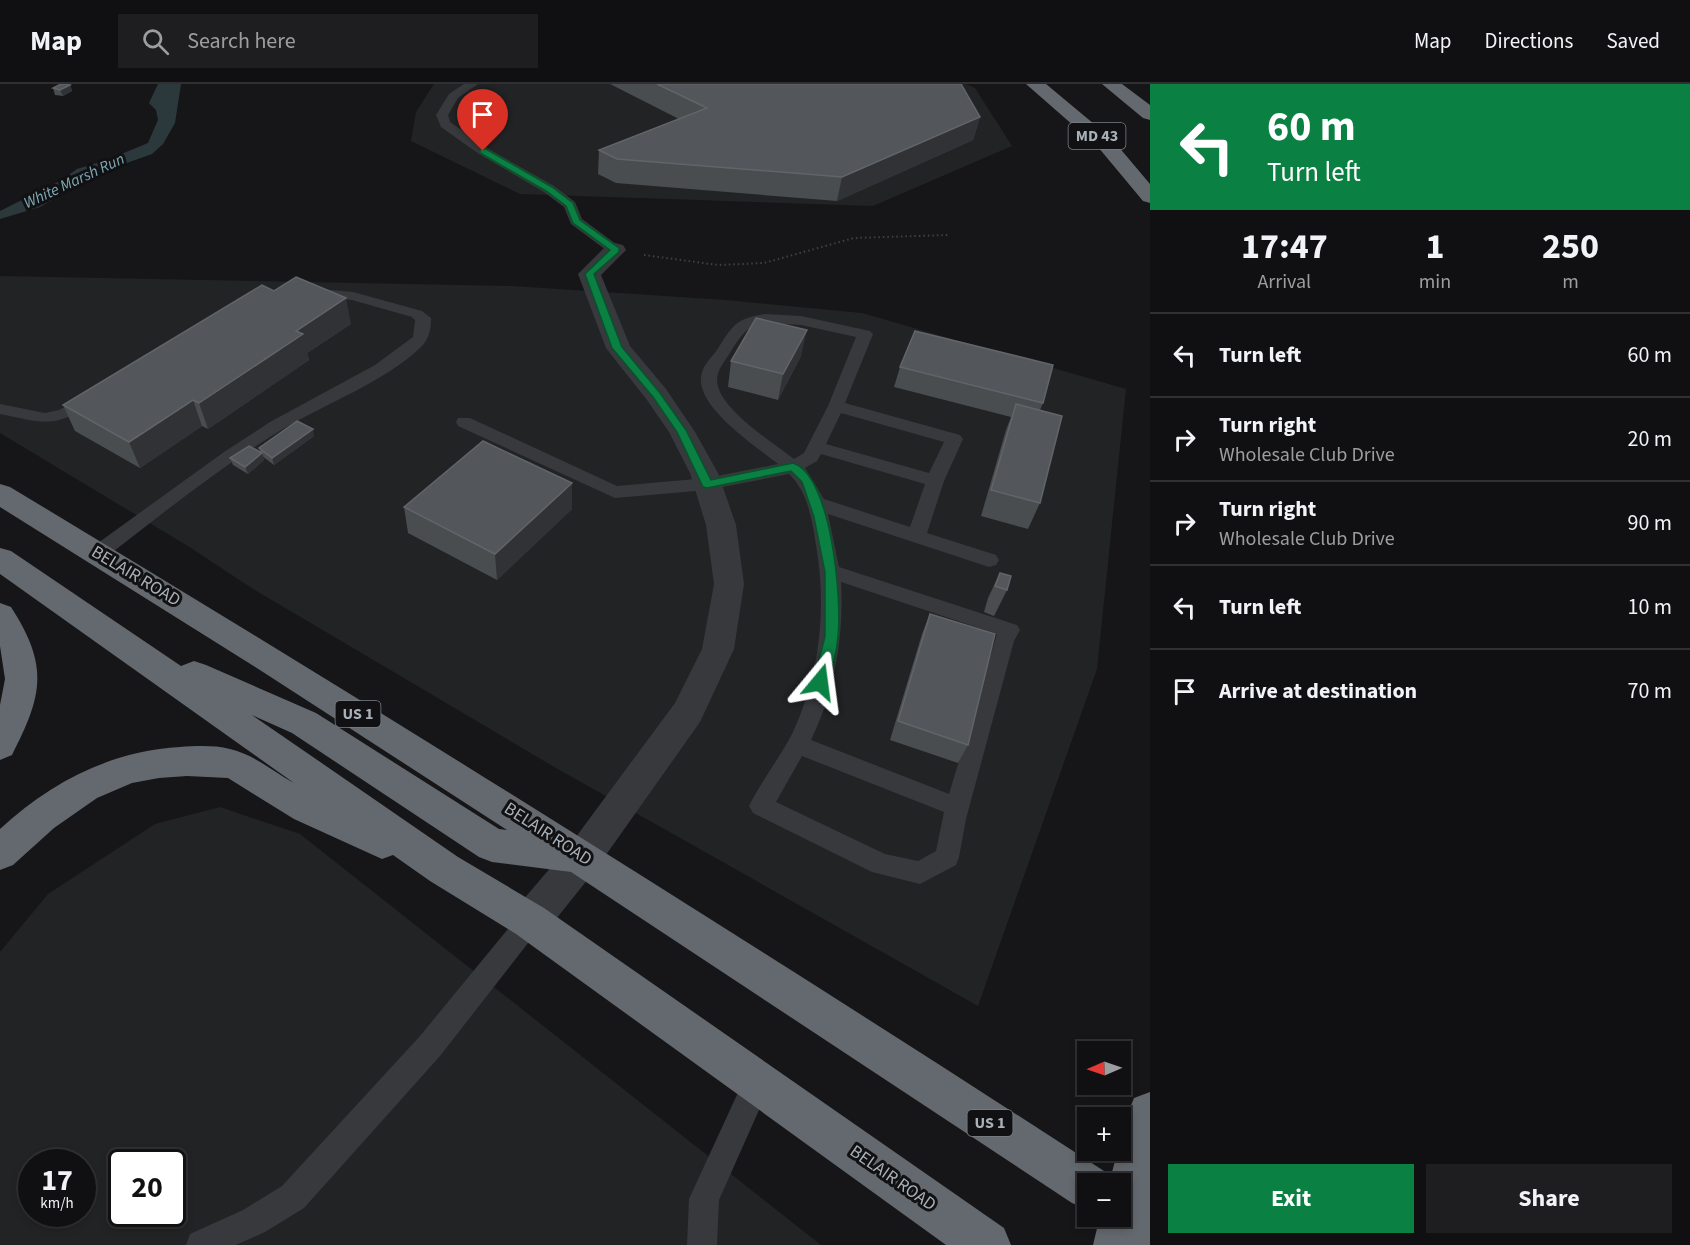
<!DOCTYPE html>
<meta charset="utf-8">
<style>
body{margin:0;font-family:"Source Sans 3",sans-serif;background:#1e1e20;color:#f1f3f6;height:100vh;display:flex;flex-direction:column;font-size:22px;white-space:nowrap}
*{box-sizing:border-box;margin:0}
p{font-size:20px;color:#9c9d9f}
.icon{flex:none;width:33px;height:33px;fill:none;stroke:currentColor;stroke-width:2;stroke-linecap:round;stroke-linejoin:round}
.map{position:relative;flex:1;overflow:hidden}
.details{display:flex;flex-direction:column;background:#101012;width:540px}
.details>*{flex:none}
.hud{background:#0b8043;color:#fff;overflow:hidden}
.needle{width:39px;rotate:268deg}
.buttons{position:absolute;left:1077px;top:957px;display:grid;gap:12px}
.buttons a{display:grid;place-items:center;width:54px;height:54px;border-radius:0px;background:#101012;box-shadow:0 3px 9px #0003,0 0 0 2px #303032;font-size:30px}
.speed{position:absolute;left:18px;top:1065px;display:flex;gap:12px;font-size:30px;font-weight:700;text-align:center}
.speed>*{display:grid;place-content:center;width:78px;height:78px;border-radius:50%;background:#101012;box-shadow:0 3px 9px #0003,0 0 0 2px #303032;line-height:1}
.speed small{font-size:15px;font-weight:400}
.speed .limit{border:3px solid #111;border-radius:9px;background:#fff;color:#111}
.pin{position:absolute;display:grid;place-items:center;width:51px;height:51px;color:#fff;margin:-62px -26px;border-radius:50% 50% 50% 0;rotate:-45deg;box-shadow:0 0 6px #0007}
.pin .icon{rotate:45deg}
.me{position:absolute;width:66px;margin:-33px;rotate:16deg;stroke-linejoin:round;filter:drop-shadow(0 0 4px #0008)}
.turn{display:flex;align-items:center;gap:21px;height:126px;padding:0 18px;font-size:27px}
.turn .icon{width:78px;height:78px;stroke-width:2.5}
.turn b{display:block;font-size:42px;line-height:51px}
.eta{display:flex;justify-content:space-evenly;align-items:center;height:102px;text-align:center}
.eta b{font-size:36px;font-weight:700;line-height:42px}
.action{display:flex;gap:12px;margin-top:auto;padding:12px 18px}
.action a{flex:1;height:69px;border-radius:0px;background:#0b8043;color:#fff;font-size:24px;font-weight:700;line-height:69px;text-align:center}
.action a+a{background:#1e1e20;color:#f1f3f6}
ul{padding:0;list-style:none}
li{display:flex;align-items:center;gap:18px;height:84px;padding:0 18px;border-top:2px solid #303032}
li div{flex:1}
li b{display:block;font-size:22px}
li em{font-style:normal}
header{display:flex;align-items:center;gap:36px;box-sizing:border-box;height:84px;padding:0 30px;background:#101012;border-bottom:2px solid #303032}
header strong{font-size:28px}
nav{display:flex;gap:33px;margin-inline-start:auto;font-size:21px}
.search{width:420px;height:54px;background:#1e1e20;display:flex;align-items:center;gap:15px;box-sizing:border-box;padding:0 21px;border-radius:0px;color:#9c9d9f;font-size:22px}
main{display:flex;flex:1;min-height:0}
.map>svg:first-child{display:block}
</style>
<header>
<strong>Map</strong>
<div class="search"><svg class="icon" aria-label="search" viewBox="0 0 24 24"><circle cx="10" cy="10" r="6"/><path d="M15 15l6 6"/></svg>Search here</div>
<nav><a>Map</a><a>Directions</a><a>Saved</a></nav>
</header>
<main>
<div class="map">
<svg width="1150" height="1161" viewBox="0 0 1150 1161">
<rect width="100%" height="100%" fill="#161618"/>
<g fill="#222325" fill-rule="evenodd">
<polygon points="434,0 966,0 975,4 1012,62 873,122 520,110 411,57 416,28"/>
<polygon points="0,192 513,202 726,216 862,229 1126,305 1097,585 978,922 556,684 253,505 191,464 0,349"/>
<path d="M 220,723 L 300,750 L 821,1161 L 0,1161 L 0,868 L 48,810 L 155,740 ZM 32,1078 L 82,1078 L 82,1130 L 32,1130 ZM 122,1078 L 172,1078 L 172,1130 L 122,1130 Z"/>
</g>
<polygon fill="#2c393c" points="158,0 181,0 175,39 163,60 152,70 96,90 40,123 0,135 0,127 60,97 77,85 107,76 148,59 158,36 156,26 149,19"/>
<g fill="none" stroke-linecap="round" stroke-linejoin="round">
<polyline stroke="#3d4144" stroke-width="2" stroke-dasharray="1.5 3" stroke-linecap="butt" points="644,171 718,181 764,179 854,154 948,151"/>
<g fill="#37393d" fill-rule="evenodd">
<polygon points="464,0 478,0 458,14 448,31 450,38 487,64 554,102 575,118 582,135 620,163 622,166 620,169 610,169 571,140 564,123 544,108 479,70 441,43 436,31 449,10"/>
<path d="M 309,204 L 353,208 L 422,227 L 431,234 C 431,246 429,255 421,263 C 386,297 325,320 283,345 C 220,383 163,429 105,474 L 98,476 L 91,474 L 88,469 L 91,464 L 224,368 L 270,338 L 375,281 L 413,253 L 415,236 L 412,233 L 352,216 L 304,211 L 302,208 L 304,205 Z"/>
<path d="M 765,230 L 801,232 L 870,247 L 873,250 L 845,319 L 960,351 L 963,355 L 944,397 L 927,449 L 996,471 L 999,476 L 996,481 L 989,483 L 828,430 L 839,483 L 1017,541 L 1020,546 L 1014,557 L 966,735 L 959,773 L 956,781 L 920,800 L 872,788 L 753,729 L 749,722 C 762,696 781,672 793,648 C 820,590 827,524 816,461 C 812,436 808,408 789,390 L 707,406 L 615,414 L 458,342 L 456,338 L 458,334 L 470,334 L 617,402 L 707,394 L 778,380 C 757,363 697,324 701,293 C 702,282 711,274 717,266 C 732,242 736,234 765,230 ZM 765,239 L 801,241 L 856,253 L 828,322 L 804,369 L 794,375 C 774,359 717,324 717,296 C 717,285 726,276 731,267 C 741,252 746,242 765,239 ZM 841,329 L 944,358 L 929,389 L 826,360 ZM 821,370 L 925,400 L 910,443 L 824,415 L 805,384 L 817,377 ZM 841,498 L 997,550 L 949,710 L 811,656 C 835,607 844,552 841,498 ZM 802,672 L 944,728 L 936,767 L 918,777 L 885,770 L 776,718 Z"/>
<path d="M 91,309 L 99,314 L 97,318 C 53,344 48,340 0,330 L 0,320 L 45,329 L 59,326 Z"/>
<polygon points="530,825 539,829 543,837 539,845 440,972 304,1124 265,1148 236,1161 186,1161 190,1150 243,1126 282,1102 420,952 521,829"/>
<polygon points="757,985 767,989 771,999 719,1116 717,1161 687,1161 689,1115 747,989"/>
</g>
<polygon fill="#37393d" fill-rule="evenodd" points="615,159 623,161 626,166 601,191 630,262 666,305 695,348 718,389 736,441 744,500 734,565 700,638 596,785 544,850 530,856 516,850 510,837 516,824 570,761 675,619 702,565 714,500 706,441 690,389 669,348 647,316 606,264 578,190 607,161"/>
<g fill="#63696e" fill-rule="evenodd">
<polygon points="1026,0 1046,0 1112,55 1150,100 1150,119 1143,117 1098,63"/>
<polygon points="1102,0 1122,0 1150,21 1150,36 1143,34"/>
<path d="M 0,400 L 10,403 C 379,625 743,853 1104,1087 L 1109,1099 L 1118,1066 L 1120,1066 C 1120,1048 1127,1031 1134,1014 L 1150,1008 L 1150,1124 L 1141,1161 L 1093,1161 L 1100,1132 L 1120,1132 L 1120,1100 L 1088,1100 L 1088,1126 L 1072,1119 L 571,788 L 492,778 L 479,773 L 292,649 L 252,631 L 458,773 L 544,824 L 1004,1144 L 1011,1161 L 946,1161 L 516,850 L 430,797 L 393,771 L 382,775 L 294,735 L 228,694 L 187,692 L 159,694 L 132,699 L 97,714 L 54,744 L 13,781 L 0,786 L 0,745 C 51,698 111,667 180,663 C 196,662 214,661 230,665 C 255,671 272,687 294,699 L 0,490 L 0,464 L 11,467 L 181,582 L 194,577 L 206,581 L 316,629 L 499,745 L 507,746 L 263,588 L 0,423 Z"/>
<path d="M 0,519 L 11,523 C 49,582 43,611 12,671 L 0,676 L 0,621 L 5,595 L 0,562 Z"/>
</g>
<polyline stroke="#63696e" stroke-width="43" points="1120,1125 1150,1144"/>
</g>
<g fill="#494d50">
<polygon points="610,0 961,0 980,33 973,56 837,117 616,99 598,90 599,66 679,35"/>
<polygon points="70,1 72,7 63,12 55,11 53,4"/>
<polygon points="351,240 307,269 309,276 208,345 202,342 140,384 75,347 63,321"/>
<polygon points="801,272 778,316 728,303 731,277"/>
<polygon points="900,283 1043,319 1040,326 1040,419 1028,445 981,432 1006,346 1011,333 894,303"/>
<polygon points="314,352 274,381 262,372 264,376 248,390 233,381 230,374 261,369 259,364"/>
<polygon points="404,423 572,425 497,496 408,449"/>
<polygon points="1000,489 1007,506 994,532 984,528 988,514"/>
<polygon points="930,530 968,661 958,679 890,656 922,550"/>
</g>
<g fill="#303235">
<polygon points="70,1 72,7 63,12 60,6"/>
<polygon points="980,33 973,56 837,117 842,93"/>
<polygon points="346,214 351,240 307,269 309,276 208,345 199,319 296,247"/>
<polygon points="807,246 801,272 778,316 783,290"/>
<polygon points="193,316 202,342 140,384 129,358"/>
<polygon points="313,345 314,352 274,381 272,374"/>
<polygon points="262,369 264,376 248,390 245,383"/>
<polygon points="572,399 572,425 497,496 495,470"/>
</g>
<g fill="#53575b" stroke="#61656a" stroke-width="1.5">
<polygon points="61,0 65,0 70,1 60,6 53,4"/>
<polygon points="657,0 961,0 980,33 842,93 617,75 599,66 707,24"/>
<polygon points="296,193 346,214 296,247 303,250 199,319 193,316 129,358 63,321 262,201 274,207"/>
<polygon points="756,234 807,246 783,290 731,277"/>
<polygon points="915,247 1053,281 1043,319 900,283"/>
<polygon points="1016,320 1062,332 1040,419 991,406"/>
<polygon points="297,337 313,345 272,374 259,364"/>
<polygon points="483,357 572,399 495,470 404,423"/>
<polygon points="249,362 262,369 245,383 230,374"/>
<polygon points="1000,489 1011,492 1007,506 995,502"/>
<polygon points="930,530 995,550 968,661 898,637"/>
</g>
<path fill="#0b8043" stroke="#07532c" stroke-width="1.5" d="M 480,65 L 486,65 L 552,103 L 573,119 L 580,136 L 619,164 L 619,168 L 594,190 L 622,263 L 660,309 L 686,346 L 711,396 L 793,379 C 832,392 842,517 838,552 C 837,567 832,588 825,602 L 815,602 L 813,598 L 825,553 L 825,488 L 814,433 L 802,398 L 791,387 L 707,404 L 703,403 L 677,348 L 653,313 L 612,264 L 585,190 L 610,166 L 573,139 L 566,122 L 546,107 L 480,69 Z"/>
<g text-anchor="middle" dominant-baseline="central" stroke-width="6" stroke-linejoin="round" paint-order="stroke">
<g fill="#111113" stroke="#7b8186" stroke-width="1.5">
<rect x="1068.5" y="39" width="57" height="26" rx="4.5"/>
<rect x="335.5" y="617" width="45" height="26" rx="4.5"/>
<rect x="967.5" y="1026" width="45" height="26" rx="4.5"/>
</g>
<g font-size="16" font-weight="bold" fill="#a8b1b8">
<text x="1097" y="52">MD 43</text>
<text x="358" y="630">US 1</text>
<text x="990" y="1039">US 1</text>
</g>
<g font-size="16" font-style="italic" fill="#7ea9b4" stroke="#111113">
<text transform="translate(74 97) rotate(-25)">White Marsh Run</text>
</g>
<g font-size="18" fill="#a8b1b8" stroke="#111113">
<text transform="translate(136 492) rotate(31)">BELAIR ROAD</text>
<text transform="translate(548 750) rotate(33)">BELAIR ROAD</text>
<text transform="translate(893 1094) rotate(35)">BELAIR ROAD</text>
</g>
</g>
</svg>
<div class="buttons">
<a><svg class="needle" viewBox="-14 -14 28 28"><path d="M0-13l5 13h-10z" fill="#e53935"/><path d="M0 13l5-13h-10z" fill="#9c9d9f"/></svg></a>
<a>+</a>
<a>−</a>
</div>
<div class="speed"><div>17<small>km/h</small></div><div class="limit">20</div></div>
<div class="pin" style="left:483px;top:67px;background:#d93025"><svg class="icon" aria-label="arrive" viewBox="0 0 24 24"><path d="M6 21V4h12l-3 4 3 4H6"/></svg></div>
<svg class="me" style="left:820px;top:598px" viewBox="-20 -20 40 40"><path d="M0-17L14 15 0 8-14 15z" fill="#0b8043" stroke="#fff" stroke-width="4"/></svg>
</div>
<section class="details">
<div class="hud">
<div class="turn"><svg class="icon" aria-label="left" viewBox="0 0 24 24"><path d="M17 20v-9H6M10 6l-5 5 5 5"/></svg><div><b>60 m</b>Turn left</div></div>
</div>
<div class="eta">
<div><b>17:47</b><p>Arrival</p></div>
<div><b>1</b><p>min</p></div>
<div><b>250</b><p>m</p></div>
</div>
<ul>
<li><svg class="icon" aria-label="left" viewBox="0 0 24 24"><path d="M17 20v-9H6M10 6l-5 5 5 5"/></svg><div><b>Turn left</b></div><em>60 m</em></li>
<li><svg class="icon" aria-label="right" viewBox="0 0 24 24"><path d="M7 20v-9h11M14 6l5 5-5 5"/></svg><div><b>Turn right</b><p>Wholesale Club Drive</p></div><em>20 m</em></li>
<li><svg class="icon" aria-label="right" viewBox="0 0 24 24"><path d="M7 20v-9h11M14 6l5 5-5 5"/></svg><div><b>Turn right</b><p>Wholesale Club Drive</p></div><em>90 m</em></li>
<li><svg class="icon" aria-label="left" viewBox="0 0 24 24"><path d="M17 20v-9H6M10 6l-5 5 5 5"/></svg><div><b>Turn left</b></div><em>10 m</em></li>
<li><svg class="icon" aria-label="arrive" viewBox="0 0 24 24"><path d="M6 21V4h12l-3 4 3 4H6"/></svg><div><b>Arrive at destination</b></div><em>70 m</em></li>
</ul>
<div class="action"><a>Exit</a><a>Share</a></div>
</section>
</main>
